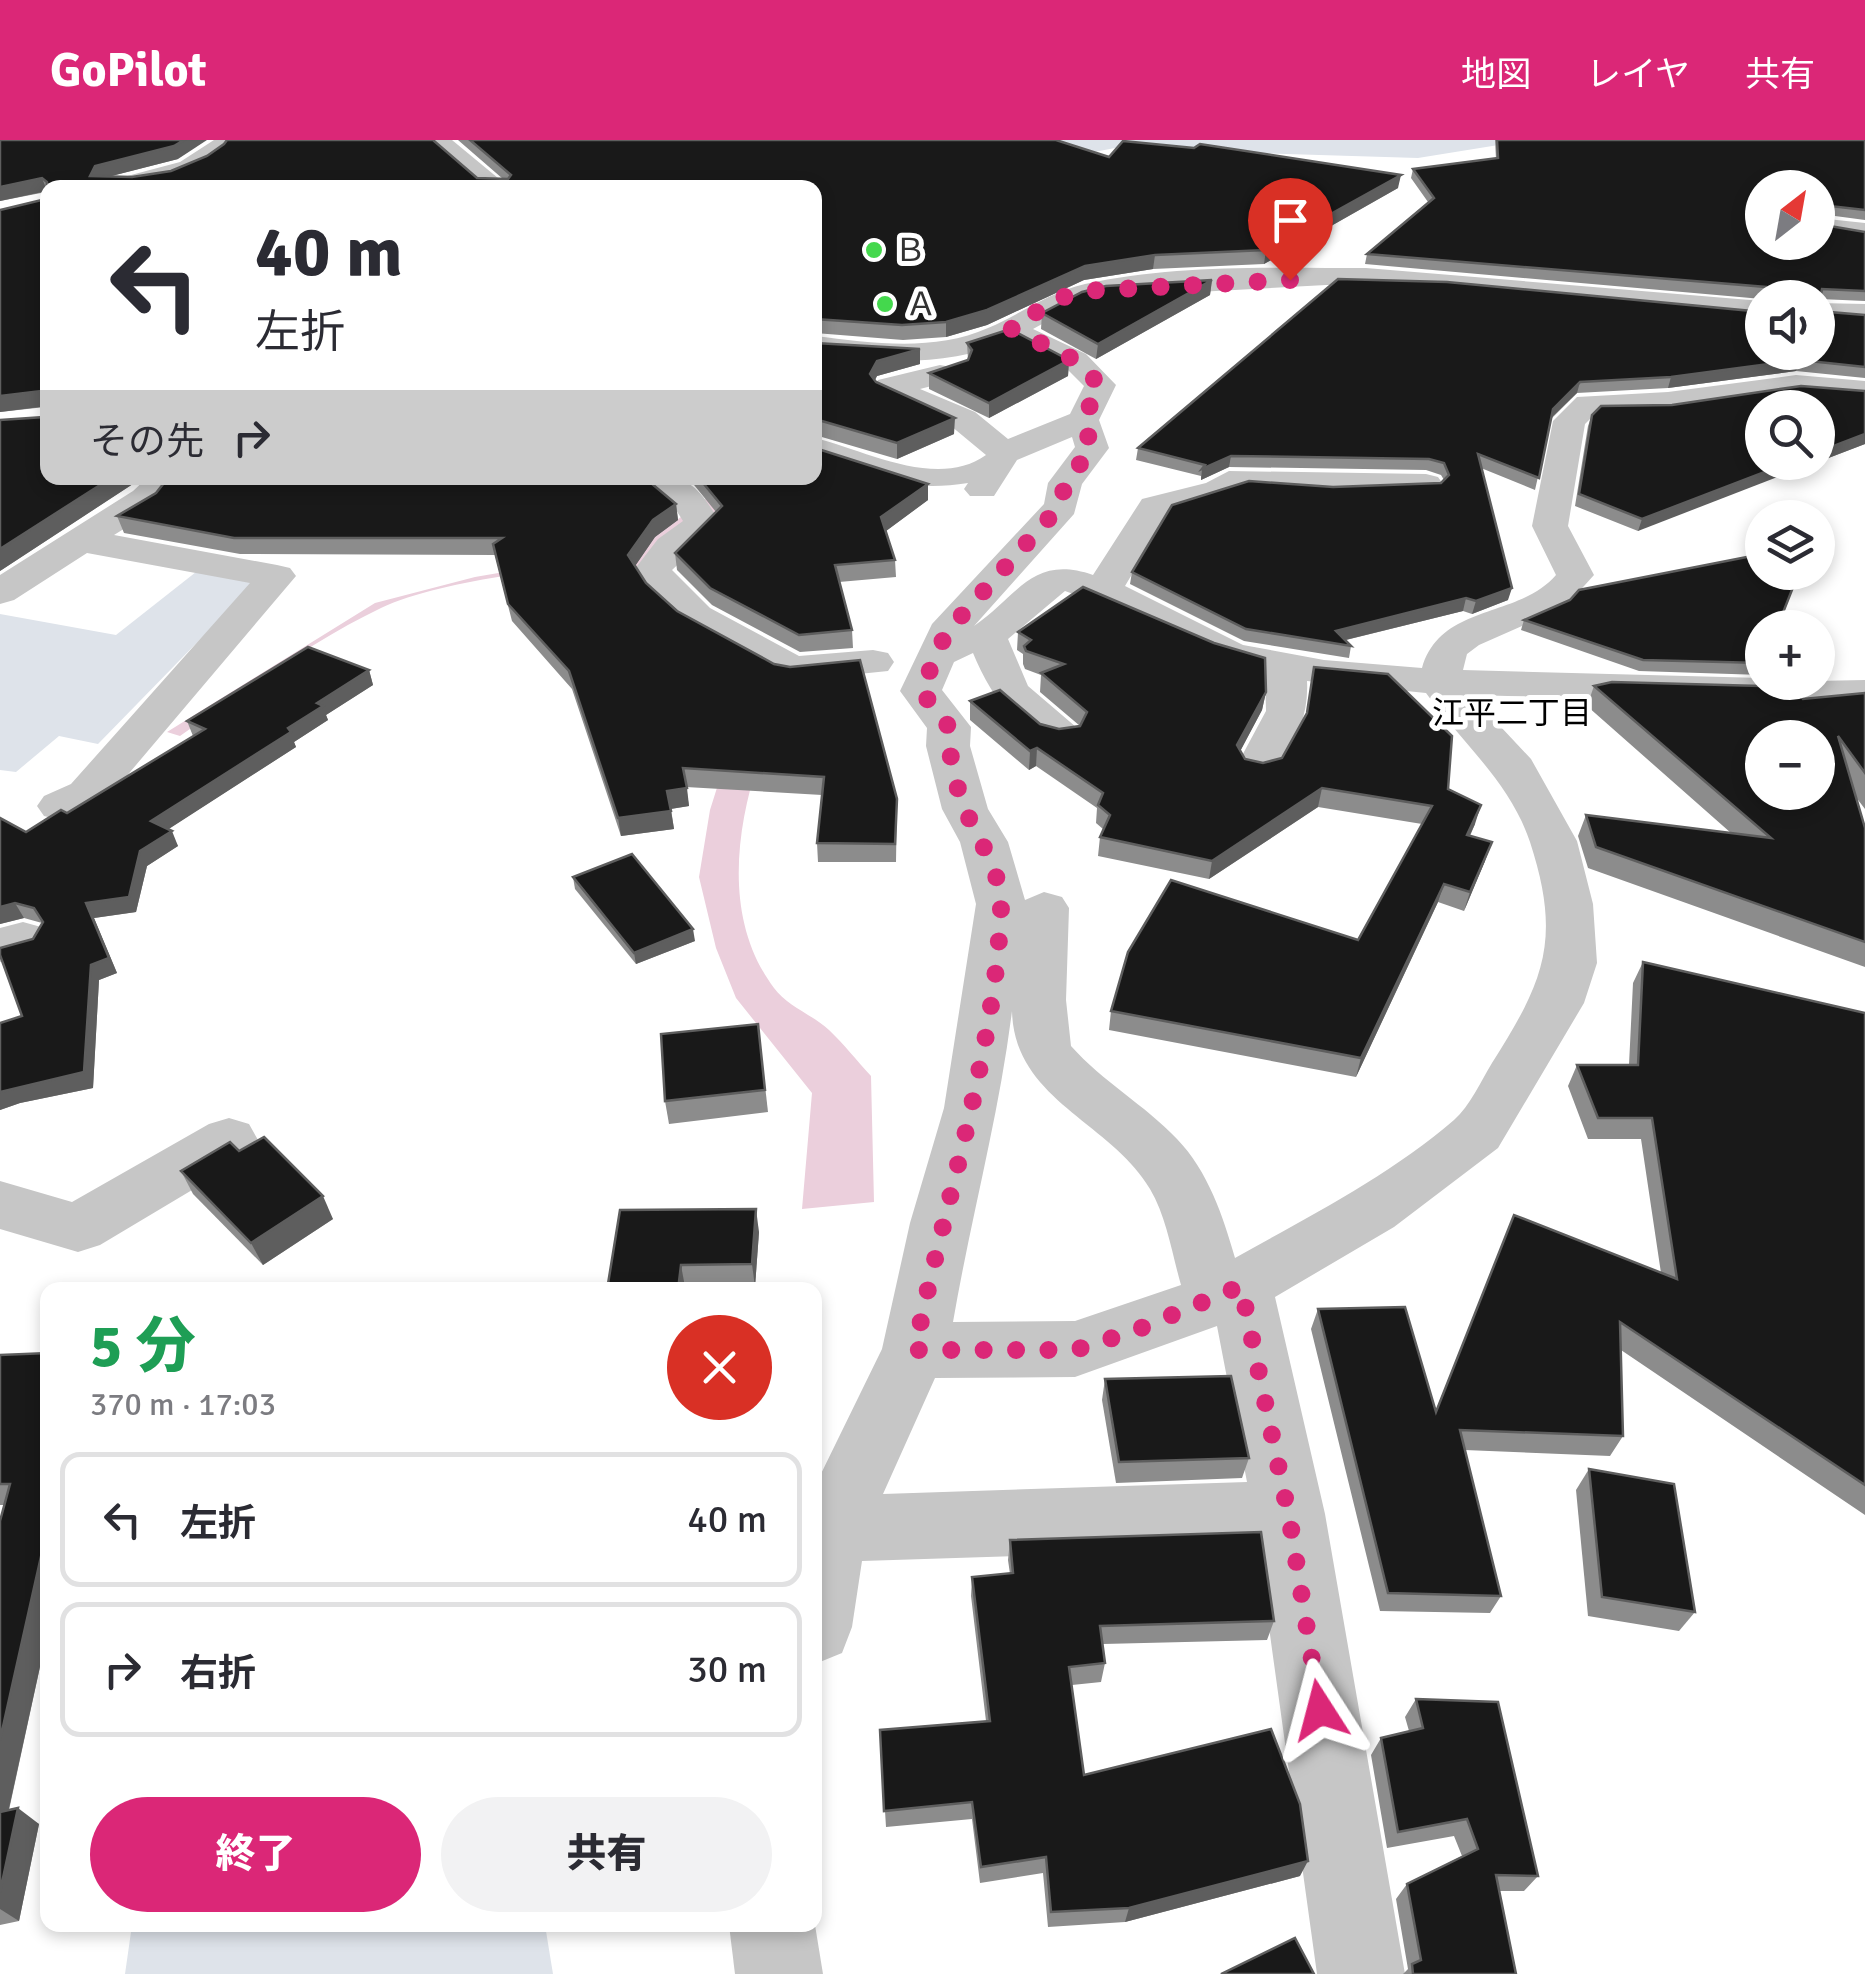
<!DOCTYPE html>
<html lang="ja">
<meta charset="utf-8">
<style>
body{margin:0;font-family:Signika,"Noto Sans JP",sans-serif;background:#f2f2f3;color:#2b2b33;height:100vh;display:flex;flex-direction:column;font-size:38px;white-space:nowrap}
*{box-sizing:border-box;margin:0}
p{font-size:32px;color:#7c7c81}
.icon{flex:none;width:55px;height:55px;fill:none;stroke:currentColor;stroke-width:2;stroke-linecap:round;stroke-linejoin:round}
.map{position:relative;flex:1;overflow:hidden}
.panel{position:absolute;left:40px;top:1142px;width:782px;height:650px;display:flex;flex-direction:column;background:#fff;border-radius:20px;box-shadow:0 5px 15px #0003}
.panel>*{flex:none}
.top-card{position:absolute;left:40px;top:40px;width:782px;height:305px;border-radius:20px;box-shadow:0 5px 15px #0003;background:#fff;color:#2b2b33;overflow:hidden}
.needle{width:65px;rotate:31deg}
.buttons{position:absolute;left:1745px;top:30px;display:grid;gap:20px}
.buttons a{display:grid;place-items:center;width:90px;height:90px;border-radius:50%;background:#fff;box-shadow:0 5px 15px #0003;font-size:50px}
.pin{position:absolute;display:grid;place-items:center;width:85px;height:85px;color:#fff;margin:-102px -42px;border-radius:50% 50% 50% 0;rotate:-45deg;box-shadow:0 0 10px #0007}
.pin .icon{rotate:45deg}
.me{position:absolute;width:110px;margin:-55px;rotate:351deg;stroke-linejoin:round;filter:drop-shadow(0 0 8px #0008)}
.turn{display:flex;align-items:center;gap:35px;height:210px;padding:0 50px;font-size:45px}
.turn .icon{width:130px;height:130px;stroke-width:2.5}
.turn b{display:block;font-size:70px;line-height:85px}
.then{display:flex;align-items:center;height:95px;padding:0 50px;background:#0003;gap:20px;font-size:38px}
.round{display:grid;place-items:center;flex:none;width:105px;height:105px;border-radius:52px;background:#f2f2f3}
.headline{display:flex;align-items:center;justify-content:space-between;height:170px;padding:0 50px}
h1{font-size:60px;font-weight:800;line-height:75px;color:#1e9e55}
.cta{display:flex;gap:20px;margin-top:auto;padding:20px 50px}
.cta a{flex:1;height:115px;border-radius:60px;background:#db2777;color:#fff;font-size:40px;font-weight:800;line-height:115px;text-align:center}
.cta a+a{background:#f2f2f3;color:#2b2b33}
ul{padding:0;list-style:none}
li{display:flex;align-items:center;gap:30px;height:135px;margin:0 20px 15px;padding:0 30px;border:5px solid #e1e1e2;border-radius:20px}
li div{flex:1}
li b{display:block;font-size:38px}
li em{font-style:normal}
header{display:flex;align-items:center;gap:60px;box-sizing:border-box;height:140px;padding:0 50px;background:#db2777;color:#fff}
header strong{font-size:48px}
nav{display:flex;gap:55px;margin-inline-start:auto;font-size:35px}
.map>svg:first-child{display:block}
</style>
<header>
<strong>GoPilot</strong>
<nav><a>地図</a><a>レイヤ</a><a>共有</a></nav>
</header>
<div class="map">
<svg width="1865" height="1834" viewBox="0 0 1865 1834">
<rect width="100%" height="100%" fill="#fff"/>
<g fill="#dee3ea">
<polygon points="964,0 1516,0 1517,2 1418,18 1221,12 1136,4 1073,16"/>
<polygon points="196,432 256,442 98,604 59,596 16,632 0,630 0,474 116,495"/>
<polygon points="132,1785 545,1785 553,1834 125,1834"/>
</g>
<path fill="#ebcfdc" d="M 707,358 L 725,365 L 667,402 L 654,419 L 759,619 C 735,693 724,781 774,848 C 787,866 813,875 829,890 C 844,904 857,921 871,936 L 874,1062 L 802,1069 L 812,953 L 736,858 L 716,808 L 699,737 L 710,670 L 727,616 L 652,493 L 628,418 C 560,429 441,439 381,468 C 310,502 244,551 180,596 L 167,592 L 375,463 L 475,437 L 637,409 Z"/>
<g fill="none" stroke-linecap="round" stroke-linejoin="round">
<g fill="#c6c6c6" fill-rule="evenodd">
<path d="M 214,0 L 238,0 C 206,43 148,48 98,48 L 101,43 L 180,22 Z"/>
<polygon points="427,0 452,0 510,48 482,48"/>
<polygon points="1818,78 1865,83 1865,99 1818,94"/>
<path d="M 1366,128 L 1762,161 L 1762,179 L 1445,148 L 1326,145 L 1104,157 L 1080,163 L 1033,189 L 1086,214 L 1116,245 L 1099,280 L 1109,308 L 1082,344 L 1074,374 L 974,486 C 1018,456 1032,414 1093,435 L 1142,359 L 1206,343 L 1229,331 L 1426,334 L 1438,337 L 1443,344 L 1438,351 L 1331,355 L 1247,349 L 1168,374 L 1125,446 L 1243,505 L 1324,520 L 1422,528 C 1441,463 1518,479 1556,435 L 1532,386 L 1553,281 L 1577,257 L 1668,252 L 1796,235 L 1865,241 L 1865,259 L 1796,253 L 1668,272 L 1596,273 L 1585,284 L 1568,386 L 1594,435 L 1565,467 L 1479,505 L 1467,514 L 1463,530 L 1762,538 L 1762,542 L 1865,540 L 1865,566 L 1471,555 L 1531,619 L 1577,701 L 1593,764 L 1597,823 L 1584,863 L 1498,1008 L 1394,1087 L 1275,1157 L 1325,1374 L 1405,1834 L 1317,1834 L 1258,1408 L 862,1421 L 852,1487 L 842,1513 L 815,1524 L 815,1346 L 882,1209 L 910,1083 L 944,968 L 976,764 L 960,702 L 942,669 L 926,606 L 927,588 L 900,551 L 932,484 L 1044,364 L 1048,343 L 1075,307 L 1072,297 L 1017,320 L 994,356 L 970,356 L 964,349 L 968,343 C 913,352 866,339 815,320 L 815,298 C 865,310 937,350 986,315 L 951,286 L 878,254 L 873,247 L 878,240 L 940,225 L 951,227 L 956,234 L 951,241 L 920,249 L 975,272 L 1008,299 L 1070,274 L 1084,246 L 1064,226 L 1010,200 C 947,228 881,222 815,214 L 815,196 C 872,203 934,212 988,188 C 1021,174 1049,152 1085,144 C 1174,124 1275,128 1366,128 ZM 1065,451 C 1135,475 1191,519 1265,533 L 1266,571 L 1237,625 L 1243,634 L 1259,638 L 1275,634 C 1295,605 1309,576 1307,541 L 1426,553 C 1462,603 1510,642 1530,702 C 1562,800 1544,841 1492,923 C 1481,941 1470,966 1454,980 C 1389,1036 1310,1076 1235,1118 C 1223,1076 1208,1031 1177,999 C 1145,965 1103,942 1071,906 L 1066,860 L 1069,768 L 1062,757 L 1044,752 L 1025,760 L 1008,702 L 988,669 L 970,606 L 971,587 L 942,550 L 954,522 L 973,513 C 989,552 1026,615 1076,602 L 1083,593 L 1028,546 L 1008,499 ZM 1012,871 C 1014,960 1111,982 1150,1049 C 1167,1078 1172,1114 1181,1145 L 1075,1181 L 953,1182 C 971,1077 999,976 1012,871 ZM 1217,1186 L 1247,1342 L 883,1354 L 935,1238 L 1075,1237 Z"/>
<polygon points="1818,163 1865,164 1865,182 1818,181"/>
<polygon points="147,338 183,338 159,367 114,395 277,425 290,428 296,436 103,664 60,680 44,676 37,666 44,656 71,644 250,443 87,413 14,460 0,464 0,435 133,351"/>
<path d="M 637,338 C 689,335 694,340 721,384 L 672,430 L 710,468 L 799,516 L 873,510 L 888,513 L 894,522 L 888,531 L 791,541 L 776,538 L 682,485 L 651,457 L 634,430 L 658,399 L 683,381 C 665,350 652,358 637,338 Z"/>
<polygon points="23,782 41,787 48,799 41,811 0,822 0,788"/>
<polygon points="229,978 249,984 258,1000 249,1016 100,1105 78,1112 0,1089 0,1041 72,1062 209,984"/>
<polygon points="729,1785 815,1785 823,1834 735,1834"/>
</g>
</g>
<g fill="#8c8c8c">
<polygon points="0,0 178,19 111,36 503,39 458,0 1056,0 1109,17 1398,48 1264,124 1153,129 1084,140 987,185 946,197 903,200 815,193 815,48 48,338 142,338 0,431 44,277 45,267 0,272 46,52 0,61"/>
<polygon points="1495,0 1865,0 1865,80 1820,74 1818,84 1865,92 1865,161 1820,159 1818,171 1865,175 1865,238 1796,231 1668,248 1577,253 1551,279 1535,350 1481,328 1508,460 1472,474 1463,471 1346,500 1351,506 1349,518 1244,501 1130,444 1132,432 1333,347 1441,343 1444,340 1441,335 1426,330 1229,327 1201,340 1201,336 1136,320 1138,308 1762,212 1818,158 1762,159 1365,124 1367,114 1428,62 1411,38 1413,29 1496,19"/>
<polygon points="1212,140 1210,155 1096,219 1041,189 1042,173"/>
<polygon points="815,203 920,224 877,236 875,240 954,294 897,319 815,295"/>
<polygon points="967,203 1069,220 1068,236 989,278 929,249 929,233 968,220"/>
<polygon points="1865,251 1865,304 1818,322 1818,268 1638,391 1575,366 1588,286 1592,275 1672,265"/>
<polygon points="681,338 815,338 928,344 928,360 886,391 895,420 896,437 839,442 852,490 853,508 800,512 712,465 677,430 675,413 716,372 690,340"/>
<polygon points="156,353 676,364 678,380 655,397 635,426 646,443 897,659 896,722 818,722 817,703 822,655 686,647 689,666 671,669 674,689 621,696 572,549 512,481 495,415 240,414 124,393 117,376"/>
<polygon points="1524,480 1762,488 1762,535 1639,531 1521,490"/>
<polygon points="1018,492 1266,552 1262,570 1240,611 1245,619 1263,623 1448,649 1475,684 1470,696 1485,721 1464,771 1438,762 1356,937 1109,890 1111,871 1358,800 1422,684 1318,667 1209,739 1098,716 1100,697 1103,689 1096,683 1097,668 1036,626 1029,630 970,580 970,561 1059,589 1080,586 1040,552 1041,535 1025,529 1023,524 1023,514 1017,510"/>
<polygon points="369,530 373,545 326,575 328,580 294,602 296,607 168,689 178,706 147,726 136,772 94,778 117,833 99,840 93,948 20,963 0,970 0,883 22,876 33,799 42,783 24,778 0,784 0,678 26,692 67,673 193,596 187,581"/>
<polygon points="1594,546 1803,559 1865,553 1865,669 1855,656 1865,688 1865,827 1588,728 1578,696 1586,675 1731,693 1587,566"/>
<polygon points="573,737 695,801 636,824 575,749"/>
<polygon points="1643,822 1865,873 1865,1375 1621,1210 1623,1296 1610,1316 1465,1310 1501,1456 1490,1473 1380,1471 1311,1189 1318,1169 1436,1270 1514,1075 1661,1133 1641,999 1588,999 1568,946 1577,925 1629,925 1633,843"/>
<polygon points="758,884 768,972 669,984 665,961"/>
<polygon points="239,1011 333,1079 263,1125 193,1054 181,1031"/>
<polygon points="759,1092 755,1147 685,1147 685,1150 607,1150"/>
<polygon points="48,1213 48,1490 9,1670 39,1684 19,1781 0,1785 0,1381 4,1365 0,1365 0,1215"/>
<polygon points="1105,1239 1249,1318 1242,1338 1116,1343 1102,1260"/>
<polygon points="1589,1329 1695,1472 1679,1491 1588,1476 1576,1350"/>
<polygon points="1010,1400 1274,1481 1267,1500 1103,1504 1105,1523 1101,1542 1072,1545 1084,1635 1300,1736 1125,1782 1048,1787 1043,1733 980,1743 972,1679 886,1687 880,1590 986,1581 971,1456 972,1437 1010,1434 1008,1420"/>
<polygon points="1416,1559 1538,1736 1524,1751 1499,1751 1516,1834 1403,1834 1408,1829 1396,1759 1407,1744 1462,1716 1454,1696 1387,1708 1371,1615 1381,1598 1409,1591 1405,1577"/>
</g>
<g fill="#5e5e5e">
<polygon points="184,0 207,0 178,19 100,39 90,36 95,26"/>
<polygon points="1401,35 1398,48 1264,124 1266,110"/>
<polygon points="42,38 47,51 0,61 0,47"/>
<polygon points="1155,115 1153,129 1084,140 987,185 946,197 946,182 1085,126"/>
<polygon points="1212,140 1210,155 1096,219 1098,204"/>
<polygon points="920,209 920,224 877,236 870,249 870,234 877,221"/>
<polygon points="1069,220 1068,236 989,278 989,263"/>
<polygon points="1800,220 1796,231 1668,248 1671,237"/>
<polygon points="1580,242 1577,253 1549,280 1553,269"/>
<polygon points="41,251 48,266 0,272 0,256"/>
<polygon points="955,278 954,294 897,319 897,303"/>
<polygon points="1865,294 1865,304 1818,322 1818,312"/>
<polygon points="1231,316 1229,327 1201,340 1202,329"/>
<polygon points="1791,322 1816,322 1638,391 1642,379"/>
<polygon points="111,338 142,338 0,431 0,409"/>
<polygon points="928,344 928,360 882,394 881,377"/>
<polygon points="676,364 678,380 655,397 631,432 628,415 653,380"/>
<polygon points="1512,448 1508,460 1472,474 1476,461"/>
<polygon points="1466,458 1463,471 1333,503 1336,491"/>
<polygon points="369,530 373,545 326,575 328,580 294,602 296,607 158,696 151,681 288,588 317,563"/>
<polygon points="1266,552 1262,570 1234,623 1237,605"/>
<polygon points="1037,608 1036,626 1029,630 1030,611"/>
<polygon points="687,648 689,666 670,669 667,651"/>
<polygon points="1322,648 1318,667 1209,739 1212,721"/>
<polygon points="1481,665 1475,684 1461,714 1467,695"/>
<polygon points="671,671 674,689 621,696 618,678"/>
<polygon points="172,691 178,706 147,726 136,772 94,778 117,833 99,840 93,948 20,963 0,970 0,952 86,763 140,711"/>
<polygon points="1492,702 1485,721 1464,771 1470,752"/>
<polygon points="1444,744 1438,762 1356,937 1361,918"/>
<polygon points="15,763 24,778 0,784 0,767"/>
<polygon points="693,789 695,801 636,824 634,813"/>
<polygon points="323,1056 333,1079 263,1125 251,1103"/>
<polygon points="756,1069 759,1092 755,1147 752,1124"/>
<polygon points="681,1125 685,1147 685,1150 678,1150"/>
<polygon points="42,1412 48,1418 48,1490 4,1691 0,1688 0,1600"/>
<polygon points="18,1668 39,1684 19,1781 0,1769 0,1752"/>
<polygon points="1308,1721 1300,1736 1125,1782 1129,1768"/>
</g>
<g fill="#191919" stroke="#5e5e5e" stroke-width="2.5" fill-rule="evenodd">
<polygon points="0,0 184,0 174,6 95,26 90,36 132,37 171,31 207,16 224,4 227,0 433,0 477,38 508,39 511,35 470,0 1056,0 1109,17 1123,1 1194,8 1200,4 1401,35 1266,110 1155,115 1085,126 987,170 946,182 902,185 815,179 815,48 48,48 48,338 111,338 0,409 0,280 44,277 45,254 41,251 0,256 0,70 46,59 47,42 42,38 0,47"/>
<path d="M 1497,0 L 1865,0 L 1865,70 L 1822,65 L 1818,84 L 1865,92 L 1865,151 L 1822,149 L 1818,171 L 1865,175 L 1865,227 L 1800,220 L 1671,237 L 1580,242 L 1553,269 L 1539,338 L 1478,314 L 1512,448 L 1476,461 L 1466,458 L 1336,491 L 1351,506 L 1246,489 L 1132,432 L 1172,365 L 1249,341 L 1333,347 L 1441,343 L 1449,335 L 1444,323 L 1429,319 L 1231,316 L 1202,329 L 1205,325 L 1138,308 L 1338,139 L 1447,142 L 1762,172 L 1762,212 L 1818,212 L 1818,158 L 1768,158 L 1766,147 L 1367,114 L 1434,58 L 1413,29 L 1498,18 ZM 1762,48 L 1818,48 L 1818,102 L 1762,102 Z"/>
<polygon points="1212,140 1098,204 1042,173 1082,152 1106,146"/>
<polygon points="1010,189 1069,220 989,263 929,233 968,220 972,210 967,203"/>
<polygon points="815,203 920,209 877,221 870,234 876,242 955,278 897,303 815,279"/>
<polygon points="1801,246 1865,251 1865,294 1818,312 1818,268 1762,268 1762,322 1791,322 1642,379 1579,354 1592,275 1601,266 1672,265"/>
<polygon points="815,308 928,344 881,377 895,420 835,425 852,490 799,495 710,448 675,413 722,366 699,338 815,338"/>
<polygon points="168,338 645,338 676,364 653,380 628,415 646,443 677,471 774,524 790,527 860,520 897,659 895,704 817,703 824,637 683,628 687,648 667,651 671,671 618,678 569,531 508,464 493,404 502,398 234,398 117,376 156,353"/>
<polygon points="1762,414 1762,432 1799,432 1777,488 1762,488 1762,523 1643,520 1524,480 1570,460 1579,450"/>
<polygon points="1083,447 1214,503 1265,518 1266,552 1237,605 1245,619 1263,623 1282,618 1307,573 1314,527 1388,534 1452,596 1448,649 1481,665 1467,695 1492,702 1470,752 1444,744 1361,918 1111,871 1128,812 1171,740 1358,800 1432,666 1322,648 1212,721 1100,697 1110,675 1098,665 1103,653 1037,608 1030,611 970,561 1000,550 1040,584 1059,589 1080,586 1087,572 1041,533 1064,524 1026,511 1024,506 1031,500 1018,492"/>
<polygon points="308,507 369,530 317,563 323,566 288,588 291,592 151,681 172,691 140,711 129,757 86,763 109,818 91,825 84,932 0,952 0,883 22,876 0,815 0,808 33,799 43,782 34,768 15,763 0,767 0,678 26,692 61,670 67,673 205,589 187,581"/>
<path d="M 1612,542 L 1795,547 L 1803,559 L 1865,553 L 1865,633 L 1838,596 L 1865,688 L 1865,802 L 1596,707 L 1586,675 L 1771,698 L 1594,546 ZM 1762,598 L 1818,598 L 1818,652 L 1762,652 Z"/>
<polygon points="632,714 693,789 634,813 573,737"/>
<polygon points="1643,822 1865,873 1865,1345 1620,1182 1623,1296 1460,1290 1501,1456 1388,1453 1318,1169 1405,1167 1436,1272 1514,1075 1677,1139 1652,978 1598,978 1577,925 1638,925"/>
<polygon points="758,884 765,950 665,961 661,894"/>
<polygon points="264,997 323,1056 251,1103 181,1031 230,1002 239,1011"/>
<polygon points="756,1069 752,1124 681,1125 678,1150 607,1150 620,1070"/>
<polygon points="48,1213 48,1411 42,1412 0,1600 0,1381 10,1344 0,1344 0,1215"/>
<polygon points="1231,1236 1249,1318 1119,1322 1105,1239"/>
<polygon points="1589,1329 1674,1344 1695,1472 1602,1457"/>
<polygon points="1261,1392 1274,1481 1100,1486 1105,1523 1069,1527 1084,1635 1271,1589 1300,1664 1308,1721 1129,1768 1051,1772 1046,1717 981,1727 972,1662 884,1671 880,1590 990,1581 972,1437 1013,1433 1010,1400"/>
<polygon points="1416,1559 1498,1562 1538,1736 1496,1735 1516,1834 1413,1834 1412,1824 1421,1820 1407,1744 1478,1709 1467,1679 1398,1692 1381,1598 1423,1588"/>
<polygon points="18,1668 0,1752 0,1672"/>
<polygon points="1295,1798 1314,1834 1221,1834"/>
</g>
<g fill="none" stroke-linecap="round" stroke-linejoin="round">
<path stroke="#db2777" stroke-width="18" stroke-dasharray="0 32.4" d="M 1290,140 L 1082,151 L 1058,159 L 1010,188 L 1075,220 L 1100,245 L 1083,280 L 1092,308 L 1065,344 L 1060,366 L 946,493 L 921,551 L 949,587 C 948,613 955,644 965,669 C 978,700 1002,732 1001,768 C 995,913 943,1067 915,1210 L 1075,1210 L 1134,1191 L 1241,1146 L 1290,1382 L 1320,1570"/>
</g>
<g fill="#44d84d" stroke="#fff" stroke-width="4">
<circle cx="874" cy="110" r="10"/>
<circle cx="885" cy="164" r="10"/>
</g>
<g text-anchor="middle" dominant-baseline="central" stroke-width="10" stroke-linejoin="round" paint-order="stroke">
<g font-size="32" fill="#323232" stroke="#fff" text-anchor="start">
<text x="894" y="110">Ｂ</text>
<text x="905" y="164">Ａ</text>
</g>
<g font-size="32" fill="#000" stroke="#fff">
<text x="1512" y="573">江平二丁目</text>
</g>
</g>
</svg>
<div class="buttons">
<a><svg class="needle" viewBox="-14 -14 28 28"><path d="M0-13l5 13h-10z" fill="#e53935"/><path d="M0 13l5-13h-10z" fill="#7c7c81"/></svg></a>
<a><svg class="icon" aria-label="sound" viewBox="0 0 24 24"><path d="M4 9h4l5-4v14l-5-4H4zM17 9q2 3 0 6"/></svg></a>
<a><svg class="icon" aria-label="search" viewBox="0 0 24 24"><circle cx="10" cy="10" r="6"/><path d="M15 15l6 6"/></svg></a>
<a><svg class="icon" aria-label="layers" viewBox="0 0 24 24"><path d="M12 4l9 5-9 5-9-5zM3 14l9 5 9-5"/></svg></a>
<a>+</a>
<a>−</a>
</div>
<div class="pin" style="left:1290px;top:140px;background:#d93025"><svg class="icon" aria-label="arrive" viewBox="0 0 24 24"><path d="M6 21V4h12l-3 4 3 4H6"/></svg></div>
<svg class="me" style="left:1320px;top:1570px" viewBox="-20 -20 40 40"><path d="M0-17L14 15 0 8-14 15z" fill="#db2777" stroke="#fff" stroke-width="4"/></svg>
<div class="top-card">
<div class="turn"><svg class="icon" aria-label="left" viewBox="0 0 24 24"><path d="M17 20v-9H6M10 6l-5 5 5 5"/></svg><div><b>40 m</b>左折</div></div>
<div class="then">その先<svg class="icon" aria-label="right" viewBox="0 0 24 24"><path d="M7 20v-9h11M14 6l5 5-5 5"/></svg></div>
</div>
<section class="panel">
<div class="headline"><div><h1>5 分</h1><p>370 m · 17:03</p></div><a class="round" style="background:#d93025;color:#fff"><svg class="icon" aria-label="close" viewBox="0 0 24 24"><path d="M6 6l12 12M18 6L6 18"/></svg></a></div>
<ul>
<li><svg class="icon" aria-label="left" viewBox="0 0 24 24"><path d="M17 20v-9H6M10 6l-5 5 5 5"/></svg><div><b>左折</b></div><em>40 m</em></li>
<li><svg class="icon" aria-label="right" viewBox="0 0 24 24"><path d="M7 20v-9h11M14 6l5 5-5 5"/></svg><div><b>右折</b></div><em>30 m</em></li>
</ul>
<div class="cta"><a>終了</a><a>共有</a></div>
</section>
</div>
